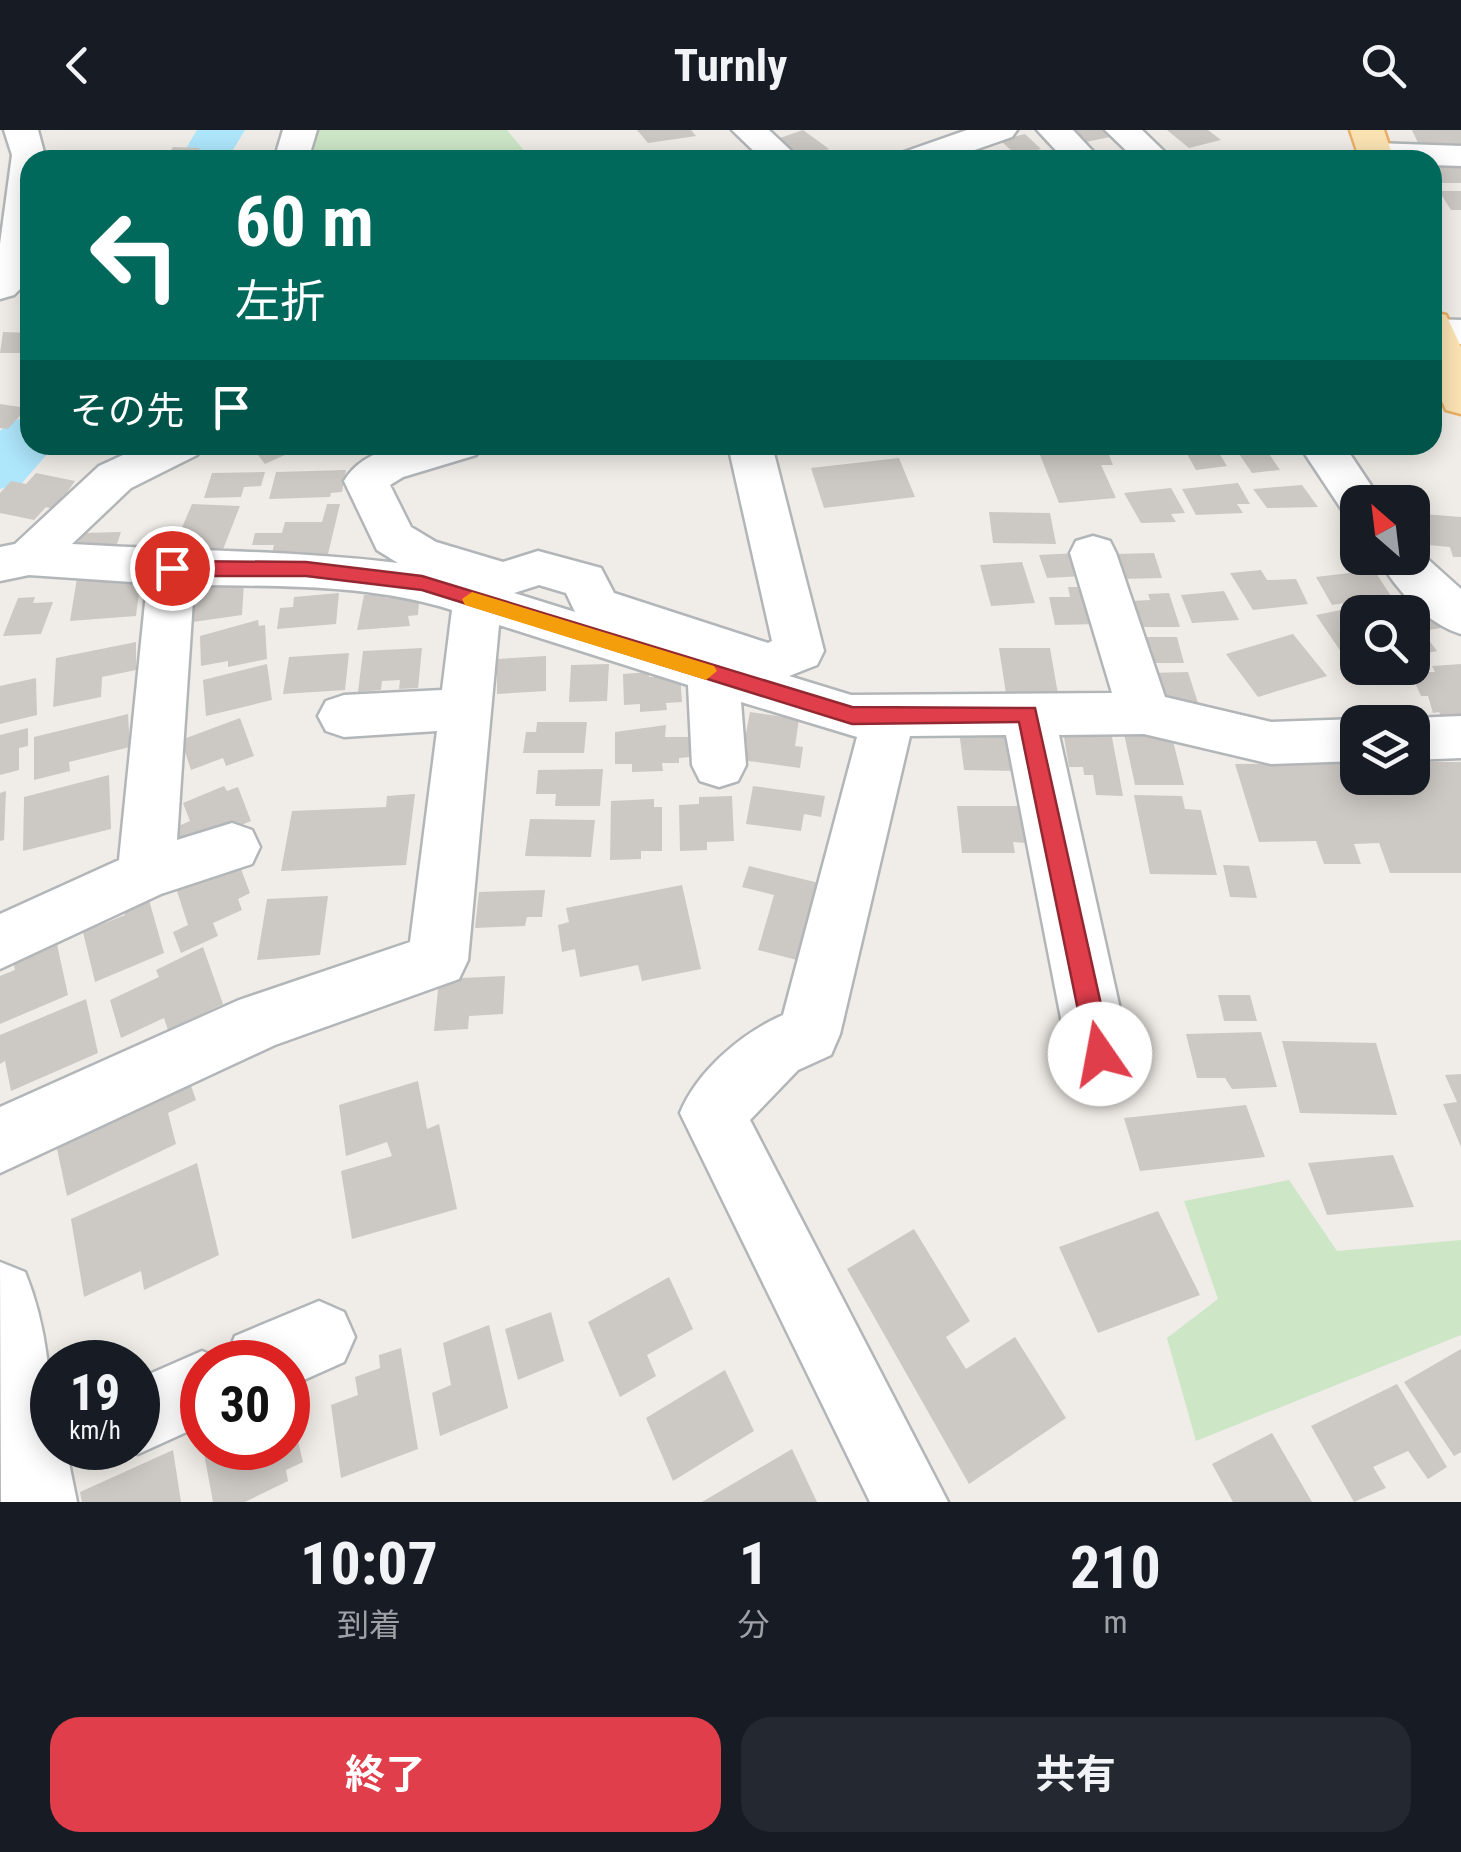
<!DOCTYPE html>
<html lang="ja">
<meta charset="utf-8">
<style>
body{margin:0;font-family:"Roboto Condensed","Noto Sans JP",sans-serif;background:#242831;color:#f1f3f6;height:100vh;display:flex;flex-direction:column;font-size:38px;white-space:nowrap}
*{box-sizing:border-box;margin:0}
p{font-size:32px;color:#9ea1a6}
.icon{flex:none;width:55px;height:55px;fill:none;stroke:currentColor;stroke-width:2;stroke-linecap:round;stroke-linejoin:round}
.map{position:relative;height:1372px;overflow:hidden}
.sheet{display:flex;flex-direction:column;background:#171b24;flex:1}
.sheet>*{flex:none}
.guide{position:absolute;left:20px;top:20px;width:1422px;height:305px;border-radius:30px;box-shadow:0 5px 25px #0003;background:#00695c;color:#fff;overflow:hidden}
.needle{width:65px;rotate:332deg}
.tools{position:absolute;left:1340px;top:355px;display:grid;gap:20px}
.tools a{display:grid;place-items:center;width:90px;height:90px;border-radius:20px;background:#171b24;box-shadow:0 5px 25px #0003;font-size:50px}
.speed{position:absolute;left:30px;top:1210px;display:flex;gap:20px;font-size:50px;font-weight:700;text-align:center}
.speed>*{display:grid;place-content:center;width:130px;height:130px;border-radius:50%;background:#171b24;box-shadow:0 5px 25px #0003;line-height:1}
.speed small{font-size:25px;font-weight:400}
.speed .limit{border:15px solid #d22;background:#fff;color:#111}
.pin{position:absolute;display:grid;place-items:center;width:85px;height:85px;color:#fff;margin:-42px;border:5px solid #fff;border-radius:50%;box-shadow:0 2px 10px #0007}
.me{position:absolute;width:110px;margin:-55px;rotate:348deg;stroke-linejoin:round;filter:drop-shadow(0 0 8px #0008)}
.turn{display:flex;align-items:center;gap:35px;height:210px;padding:0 50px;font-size:45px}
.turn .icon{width:130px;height:130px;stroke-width:2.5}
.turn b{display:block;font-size:70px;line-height:85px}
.then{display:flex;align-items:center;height:95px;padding:0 50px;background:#0003;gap:20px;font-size:38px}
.eta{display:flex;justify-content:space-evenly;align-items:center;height:170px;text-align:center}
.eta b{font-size:60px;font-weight:700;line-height:70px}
.action{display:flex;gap:20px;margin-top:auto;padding:20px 50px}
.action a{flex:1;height:115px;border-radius:30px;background:#e13e4c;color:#fff;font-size:40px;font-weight:700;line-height:115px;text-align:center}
.action a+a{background:#242831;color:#f1f3f6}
header{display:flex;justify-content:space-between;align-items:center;height:130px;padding:0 50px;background:#171b24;font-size:45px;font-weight:700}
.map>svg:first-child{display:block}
</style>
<header><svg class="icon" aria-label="back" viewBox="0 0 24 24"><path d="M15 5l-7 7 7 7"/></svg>Turnly<svg class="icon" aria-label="search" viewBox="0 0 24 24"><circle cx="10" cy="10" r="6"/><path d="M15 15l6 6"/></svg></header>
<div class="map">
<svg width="1461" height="1372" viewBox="0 0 1461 1372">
<rect width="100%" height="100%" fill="#f0ede8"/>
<g fill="#cce6c6">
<polygon points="310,0 507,0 532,30 299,30"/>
<polygon points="1289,1050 1337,1121 1461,1110 1461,1205 1196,1311 1167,1208 1218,1169 1184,1071"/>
</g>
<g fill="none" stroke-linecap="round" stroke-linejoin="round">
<g fill="#aee6fb" fill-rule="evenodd">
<polygon points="197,0 245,0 227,30 179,30"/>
<polygon points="30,286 30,315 55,315 22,353 0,359 0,301 9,292"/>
</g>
</g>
<g fill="#ccc8c4">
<polygon points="637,0 691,0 696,6 648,13"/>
<polygon points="803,0 829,19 802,29 777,9"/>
<polygon points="1074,0 1109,0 1115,6 1086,12"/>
<polygon points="1167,0 1208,0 1221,10 1189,18"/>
<polygon points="1412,0 1461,0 1461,15 1418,13"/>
<polygon points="1025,4 1041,19 1016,25 1000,10"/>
<polygon points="173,17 200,18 192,30 165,30"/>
<polygon points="115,22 113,30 76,30 77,26"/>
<rect x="1432" y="35" width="29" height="18"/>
<polygon points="1439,61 1461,61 1461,80 1451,80"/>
<polygon points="3,202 30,203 30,223 0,223"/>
<polygon points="0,274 27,278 8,299 0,298"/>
<polygon points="250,315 298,315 300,318 265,334"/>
<polygon points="1036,315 1105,315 1113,335 1101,335 1116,368 1059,373"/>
<polygon points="1182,315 1214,315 1227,336 1196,340"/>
<polygon points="1233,315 1263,315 1280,340 1252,343"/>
<polygon points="899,328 915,367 824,378 811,338"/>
<polygon points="346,340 342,362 331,363 330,367 269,369 276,342"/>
<polygon points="265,342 261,356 244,357 241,367 204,368 212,343"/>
<polygon points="36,343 75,351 55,380 46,377 34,390 0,383 0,363 11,351 26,354"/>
<polygon points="1238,353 1250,374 1237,374 1243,383 1196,385 1182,359"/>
<polygon points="1302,355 1318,377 1267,378 1253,359"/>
<polygon points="1171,358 1185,383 1171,384 1176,392 1141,393 1124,363"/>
<polygon points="192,374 240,376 222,422 172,421"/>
<polygon points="327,374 340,374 328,424 318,424 317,430 270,431 274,415 252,415 255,403 282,403 285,392 322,392"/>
<polygon points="989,382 1050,383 1056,414 993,413"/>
<polygon points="1412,383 1461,387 1461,427 1453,427 1450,417 1418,414"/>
<polygon points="121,402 114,423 74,424 82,403"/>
<polygon points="1077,423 1085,446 1047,448 1039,425"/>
<polygon points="1154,423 1162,448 1122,449 1114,424"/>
<polygon points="1022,432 1035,473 991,476 980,435"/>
<polygon points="1261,440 1267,450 1296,449 1308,474 1253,480 1230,443"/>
<polygon points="1374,440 1391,466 1332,475 1316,447"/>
<polygon points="141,447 136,486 70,491 77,448"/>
<polygon points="244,452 242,485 186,493 187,474 194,474 195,459"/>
<polygon points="1068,457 1091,457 1100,494 1055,495 1049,467 1070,467"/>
<polygon points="1224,461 1239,490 1192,493 1181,465"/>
<polygon points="339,463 336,494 277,499 280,478 293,477 294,467"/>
<polygon points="388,463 386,468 412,467 411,472 419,472 418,485 408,486 410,496 357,500 364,465"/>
<polygon points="1169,463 1180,497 1139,497 1131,471 1150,470 1148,464"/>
<polygon points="1416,465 1441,498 1422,501 1437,521 1412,526 1412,482 1358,482 1358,537 1352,538 1316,485"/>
<polygon points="35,467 33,473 53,472 41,504 3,506 18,468"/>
<polygon points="258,490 259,496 265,495 267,529 228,537 228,531 201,536 200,506"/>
<polygon points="1293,504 1327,546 1258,567 1226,524"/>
<polygon points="1140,507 1177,507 1184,533 1147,533"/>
<polygon points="136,512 136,540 102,547 101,567 53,577 56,528"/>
<polygon points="422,518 418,558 399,559 400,550 382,551 381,560 358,562 363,521"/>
<polygon points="999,518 1050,518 1058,564 1006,564"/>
<polygon points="349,523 345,560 283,564 289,527"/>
<polygon points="546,526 546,561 497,564 497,529"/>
<polygon points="267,534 272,570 206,586 203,550"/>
<polygon points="609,534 607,571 569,572 571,535"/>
<polygon points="1461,534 1461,592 1443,591 1439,582 1433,583 1428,566 1421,566 1410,542 1435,542 1432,536"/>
<polygon points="649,542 649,547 680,545 682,572 666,573 667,580 640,582 640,574 624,575 623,544"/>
<polygon points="1188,542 1198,573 1158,574 1149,543"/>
<polygon points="36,548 37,585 0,594 0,556"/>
<polygon points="750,582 799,589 795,616 803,617 800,638 741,630"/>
<polygon points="128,584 130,617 69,632 70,641 34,650 34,607"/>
<polygon points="240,588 254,626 226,636 223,628 191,640 181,610"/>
<polygon points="537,592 587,592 584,623 523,623 526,602 536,602"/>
<polygon points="666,595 665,607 690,607 690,627 679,628 679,633 662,633 663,641 632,642 632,634 615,634 615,602"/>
<polygon points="28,598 28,616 19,618 19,640 0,645 0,605"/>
<polygon points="1123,599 1170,599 1184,655 1135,655"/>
<polygon points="959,601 1016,601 1023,641 964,640"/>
<polygon points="1063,601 1111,602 1123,666 1096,665 1093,645 1084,645 1083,637 1069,637"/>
<polygon points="1412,632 1461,632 1461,743 1390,743 1379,713 1354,714 1361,734 1324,734 1316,711 1259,712 1235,634 1358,633 1358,648 1412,648"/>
<polygon points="603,639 600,676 555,676 556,664 536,664 538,640"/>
<polygon points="109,645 111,699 23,721 24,667"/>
<polygon points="224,656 227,661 238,657 251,691 184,719 176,697 190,691 183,673"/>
<polygon points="753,656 825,666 821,687 804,684 801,701 746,694"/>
<polygon points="6,661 4,710 0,711 0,663"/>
<polygon points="415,664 406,735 281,741 292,681 386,677 387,666"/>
<polygon points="1134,665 1182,666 1185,679 1201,680 1217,745 1150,744"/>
<polygon points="732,666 734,711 707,712 707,720 680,721 679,675 699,674 699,667"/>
<polygon points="654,669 654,677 662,677 662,721 641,721 641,729 610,730 611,671"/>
<polygon points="957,676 1021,676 1027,713 1013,712 1015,723 962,723"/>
<polygon points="530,689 595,690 591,727 525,726"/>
<polygon points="238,731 250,763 238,769 242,780 213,793 218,806 181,823 173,802 188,795 176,758"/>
<polygon points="1223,735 1249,736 1257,768 1230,767"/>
<polygon points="749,736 819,753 797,830 758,820 774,765 742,757"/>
<polygon points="682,755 701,839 642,851 638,835 580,847 575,819 562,822 558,795 569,792 566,778"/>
<polygon points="545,760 542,787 527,787 525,796 475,798 479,762"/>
<polygon points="328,766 320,825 257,830 267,769"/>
<polygon points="149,770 164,823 95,852 83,802 125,785 123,781"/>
<polygon points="55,805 68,865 0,894 0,846 15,840 11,823"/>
<polygon points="203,817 223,874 168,900 164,888 121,908 110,870 159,847 156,840"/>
<polygon points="505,846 503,884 469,886 468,899 434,901 439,849"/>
<polygon points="1218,865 1250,865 1257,891 1224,891"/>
<polygon points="86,869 98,923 11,961 5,931 0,934 0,905"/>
<polygon points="1261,902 1277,957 1232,959 1225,948 1197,948 1186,904"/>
<polygon points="1282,911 1376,913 1397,985 1300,983"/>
<polygon points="1461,944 1461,1017 1443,974 1457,972 1445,945"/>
<polygon points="189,950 196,970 168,983 176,1014 67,1066 54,1005"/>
<polygon points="418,951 427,999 439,994 457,1079 352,1109 341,1041 392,1026 387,1012 346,1026 339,975"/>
<polygon points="1246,975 1265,1027 1140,1041 1124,988"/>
<polygon points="1393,1025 1414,1077 1327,1085 1308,1033"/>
<polygon points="197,1033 219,1125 144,1160 141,1141 84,1167 71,1089"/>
<polygon points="1158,1081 1200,1165 1098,1203 1059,1117"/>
<polygon points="914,1099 970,1191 946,1207 966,1239 1015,1207 1066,1288 969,1354 847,1139"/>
<polygon points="669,1147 693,1199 647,1225 656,1246 620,1267 588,1192"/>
<polygon points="551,1182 564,1231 518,1250 505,1199"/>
<polygon points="489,1195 508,1278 440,1306 432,1263 451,1255 443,1213"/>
<polygon points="401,1218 418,1319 341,1348 331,1275 358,1265 355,1247 380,1238 379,1225"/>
<polygon points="1461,1219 1461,1322 1454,1326 1404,1252"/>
<polygon points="725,1240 754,1301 673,1351 646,1288"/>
<polygon points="1397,1254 1447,1337 1428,1349 1408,1321 1373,1337 1386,1358 1354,1372 1311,1296"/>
<polygon points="288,1270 303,1332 286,1340 288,1351 245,1372 213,1372 203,1318 288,1318"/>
<polygon points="1272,1303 1312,1372 1233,1372 1212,1334"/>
<polygon points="792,1319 817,1372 702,1372"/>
<polygon points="173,1320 181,1372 82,1372 80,1362"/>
</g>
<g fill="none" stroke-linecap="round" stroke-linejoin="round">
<defs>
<g id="minor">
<polygon points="4,0 38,0 46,30 30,30 30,149 14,165 0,169 0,114 12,25"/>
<polygon points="283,0 317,0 308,30 274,30"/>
<polygon points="732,0 769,0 801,30 763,30"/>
<polygon points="967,0 1017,0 1012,7 946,30 896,30 901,23"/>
<polygon points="1037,0 1073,0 1101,30 1065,30"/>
<polygon points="1105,0 1142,0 1173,30 1136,30"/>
<polygon points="1375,13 1461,16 1461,36 1432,35 1432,30 1363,30 1358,23 1363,16"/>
<polygon points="1432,189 1461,190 1461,214 1432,213"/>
<path d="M 145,315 L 204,315 L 197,325 L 131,358 L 72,414 C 181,421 290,420 398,433 L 377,420 L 344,351 C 371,306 437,315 483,315 L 476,325 L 403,347 L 390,355 L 411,397 L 436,412 L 503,432 L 538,421 L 601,438 L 614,463 L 768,513 L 772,511 L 728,315 L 772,315 L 824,521 L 817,535 L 789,546 L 851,565 L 1112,563 L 1070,423 L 1076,411 L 1093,406 L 1110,411 L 1116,423 L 1165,567 L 1271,592 L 1358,589 L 1369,592 L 1358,592 L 1358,631 L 1271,634 L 1144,604 L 1059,605 L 1130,924 L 1121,945 L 1099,954 L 1077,945 L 1068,924 L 1006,605 L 910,606 L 840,904 L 831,925 L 798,940 L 750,990 L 948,1372 L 870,1372 L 680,983 C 697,941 742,903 783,885 L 857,607 L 741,572 L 746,635 L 738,651 L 719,657 L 700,651 L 692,635 L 688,555 L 499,495 L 468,830 L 459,849 L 275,915 L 0,1043 L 0,977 L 239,870 L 410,812 L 437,601 L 344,607 L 326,601 L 318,586 L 326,571 L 344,565 L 442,560 L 452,480 C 369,454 280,456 194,455 L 177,710 L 232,693 L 252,700 L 260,717 L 252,734 L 161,764 L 0,839 L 0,784 L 119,730 L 147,453 L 29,445 L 0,451 L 0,417 L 15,414 L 99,336 ZM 539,455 L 566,463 L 575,482 L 514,463 Z"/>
<polygon points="1299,315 1344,315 1382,372 1358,372 1358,387 1344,383"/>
<path d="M 1412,415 L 1461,459 L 1461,504 C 1426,493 1396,460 1378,428 L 1412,428 Z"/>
<polygon points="1461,586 1461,628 1412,630 1412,592 1398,592 1412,588"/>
<path d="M 0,1132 L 25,1142 C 48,1198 52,1257 52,1318 L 66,1318 L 77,1372 L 1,1372 Z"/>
<polygon points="319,1171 344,1182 355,1207 344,1232 288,1257 288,1232 202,1232 202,1295 138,1324 122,1318 138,1318 138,1249 202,1221 225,1231 235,1206"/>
</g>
<g id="major">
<polygon points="1350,0 1384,0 1394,30 1360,30"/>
<polygon points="1432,182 1446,185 1461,217 1461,284 1446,280 1432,249"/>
</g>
</defs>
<use href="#minor" stroke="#b3b6b9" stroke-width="5"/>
<use href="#major" stroke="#ebb067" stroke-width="5"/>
<use href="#minor" fill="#fff" fill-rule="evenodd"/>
<use href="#major" fill="#fbe3b3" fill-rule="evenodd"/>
</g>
<polygon fill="#e13e4c" stroke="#922831" stroke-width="2.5" points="172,431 306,432 422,446 852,577 1035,578 1112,924 1109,933 1100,937 1090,933 1087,924 1019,592 852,594 422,460 306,446 172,446 162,438"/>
<polygon fill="#f59e0b" points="472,462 714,536 717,541 706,550 465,475 462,469"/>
</svg>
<div class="tools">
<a><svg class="needle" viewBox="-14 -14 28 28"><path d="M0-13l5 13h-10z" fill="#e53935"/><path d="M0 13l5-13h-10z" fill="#9ea1a6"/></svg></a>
<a><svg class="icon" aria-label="search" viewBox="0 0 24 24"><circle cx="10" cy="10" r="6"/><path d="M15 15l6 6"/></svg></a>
<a><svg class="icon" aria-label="layers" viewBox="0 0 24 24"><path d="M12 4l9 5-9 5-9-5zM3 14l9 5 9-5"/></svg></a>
</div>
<div class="speed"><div>19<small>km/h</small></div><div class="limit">30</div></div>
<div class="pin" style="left:172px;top:438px;background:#d93025"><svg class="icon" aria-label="arrive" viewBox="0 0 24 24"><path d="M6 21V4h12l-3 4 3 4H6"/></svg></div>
<svg class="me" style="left:1100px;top:924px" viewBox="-20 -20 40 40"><circle r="19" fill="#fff"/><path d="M0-13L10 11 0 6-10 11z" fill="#e13e4c"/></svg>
<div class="guide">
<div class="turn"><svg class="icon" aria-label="left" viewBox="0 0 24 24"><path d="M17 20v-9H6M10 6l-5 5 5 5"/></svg><div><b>60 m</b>左折</div></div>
<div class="then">その先<svg class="icon" aria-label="arrive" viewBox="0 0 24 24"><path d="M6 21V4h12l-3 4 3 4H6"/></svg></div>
</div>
</div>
<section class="sheet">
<div class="eta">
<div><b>10:07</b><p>到着</p></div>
<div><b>1</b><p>分</p></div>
<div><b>210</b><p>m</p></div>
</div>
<div class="action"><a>終了</a><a>共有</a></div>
</section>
